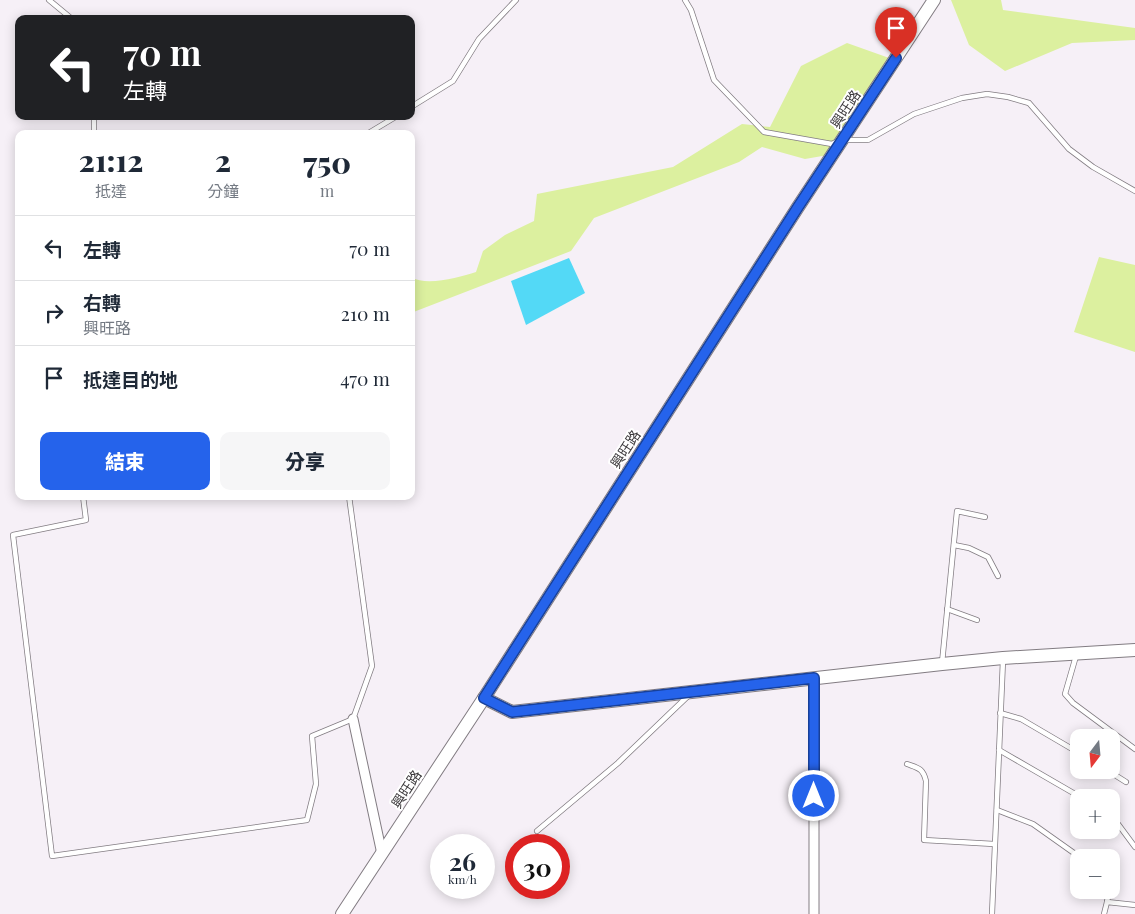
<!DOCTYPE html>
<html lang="zh-TW">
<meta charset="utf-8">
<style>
body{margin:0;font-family:"Playfair Display","Noto Sans TC",serif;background:#f6f6f7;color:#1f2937;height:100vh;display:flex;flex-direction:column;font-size:19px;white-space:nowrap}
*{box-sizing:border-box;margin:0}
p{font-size:16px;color:#747a83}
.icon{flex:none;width:28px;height:28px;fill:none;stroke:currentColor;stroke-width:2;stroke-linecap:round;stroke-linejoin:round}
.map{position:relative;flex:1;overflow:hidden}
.drawer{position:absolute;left:15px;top:130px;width:400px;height:370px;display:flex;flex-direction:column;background:#fff;border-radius:10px;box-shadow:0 2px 12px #0003}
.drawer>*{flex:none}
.banner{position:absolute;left:15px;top:15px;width:400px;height:105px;border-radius:10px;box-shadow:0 2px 12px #0003;background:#202124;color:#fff;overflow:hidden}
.needle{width:32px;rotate:196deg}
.fabs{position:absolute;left:1070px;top:729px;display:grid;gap:10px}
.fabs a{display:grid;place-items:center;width:50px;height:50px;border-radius:10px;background:#fff;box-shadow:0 2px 12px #0003;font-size:25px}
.speed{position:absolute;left:430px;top:834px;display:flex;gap:10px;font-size:25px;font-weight:700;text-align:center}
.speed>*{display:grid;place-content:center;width:65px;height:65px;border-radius:50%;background:#fff;box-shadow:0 2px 12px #0003;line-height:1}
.speed small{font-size:12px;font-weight:400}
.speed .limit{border:8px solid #d22;background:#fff;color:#111}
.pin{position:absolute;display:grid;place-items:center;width:42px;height:42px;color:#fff;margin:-51px -21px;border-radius:50% 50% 50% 0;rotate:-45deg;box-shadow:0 0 5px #0007}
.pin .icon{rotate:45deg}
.me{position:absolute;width:55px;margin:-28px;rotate:0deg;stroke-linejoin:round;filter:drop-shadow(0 0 4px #0008)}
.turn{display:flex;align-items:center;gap:18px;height:105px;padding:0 25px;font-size:22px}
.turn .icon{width:65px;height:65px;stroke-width:2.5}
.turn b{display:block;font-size:35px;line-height:42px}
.eta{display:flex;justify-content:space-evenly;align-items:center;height:85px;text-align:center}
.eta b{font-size:30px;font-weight:800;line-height:35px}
.primary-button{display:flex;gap:10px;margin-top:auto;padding:10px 25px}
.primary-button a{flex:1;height:58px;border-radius:10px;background:#2563eb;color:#fff;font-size:20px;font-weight:800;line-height:58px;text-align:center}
.primary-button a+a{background:#f6f6f7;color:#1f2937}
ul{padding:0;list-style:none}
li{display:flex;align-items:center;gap:15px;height:65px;padding:0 25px;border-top:1px solid #e0e1e3}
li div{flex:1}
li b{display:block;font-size:19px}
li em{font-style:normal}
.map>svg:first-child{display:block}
</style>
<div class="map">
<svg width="1135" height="914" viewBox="0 0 1135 914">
<rect width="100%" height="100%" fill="#f6f0f7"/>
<g fill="#dcf09f">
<polygon points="951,0 1001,0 1003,10 1135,28 1135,40 1072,43 1005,71 969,45"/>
<path d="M 847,43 L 892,59 L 828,155 L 805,159 L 762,147 L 739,162 L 594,218 L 571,251 L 411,313 L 411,277 C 427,287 459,277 476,272 L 483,251 L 505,235 L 534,221 L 537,194 L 673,167 L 742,124 L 770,127 L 801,66 Z"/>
<polygon points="1099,257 1135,265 1135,352 1074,332"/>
</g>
<polygon fill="#53d9f6" points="569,258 585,293 526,325 511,281"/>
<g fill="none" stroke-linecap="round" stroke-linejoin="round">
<defs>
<g id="lane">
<polyline points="49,0 72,19"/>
<polyline points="685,0 691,10 714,80 764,132 832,144 836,142"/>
<polyline points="411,107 453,81 479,39 516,0"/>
<polyline points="94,116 94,134"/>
<polyline points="367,134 397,116"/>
<polyline points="844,140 868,140 914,114 962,98 987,94 1008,97 1029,103 1069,149 1093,167 1135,191"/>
<polyline points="83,496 86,520 13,535 52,856 307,820 316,784 312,736 353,719 372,666 349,496"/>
<polyline points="954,545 969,548 988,557 998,576"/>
<polyline points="947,609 977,620"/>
<polyline points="1076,656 1065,694 1073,703 1135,749"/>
<polyline points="942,663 957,511 985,517"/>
<polyline points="1000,713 1021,719 1079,753"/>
<polyline points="999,750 1082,798"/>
<path d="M 907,764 C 918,768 923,768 926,781 L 924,840 L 994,844"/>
<polyline points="1107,770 1126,782"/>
<polyline points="997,810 1033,824 1081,858"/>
<polyline points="1111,818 1118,824 1135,847"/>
<polyline points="537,831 618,763 688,696"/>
<polyline points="1107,902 1109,890"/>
<polyline points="992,914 1003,660"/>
<polyline points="1104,914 1107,902 1135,905"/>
</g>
<g id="street">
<polyline points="814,678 814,914"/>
<polyline points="353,719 382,854"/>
</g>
<g id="secondary">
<polyline points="484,698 512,712 942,664 1003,658 1135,650"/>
<polyline points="342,914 484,698 798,207 934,0"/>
</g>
</defs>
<use href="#lane" stroke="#827c82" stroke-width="6"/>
<use href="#street" stroke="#827c82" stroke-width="11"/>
<use href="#secondary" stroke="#827c82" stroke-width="14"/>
<use href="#lane" stroke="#fff" stroke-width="4.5"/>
<use href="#street" stroke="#fff" stroke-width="9"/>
<use href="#secondary" stroke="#fff" stroke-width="12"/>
</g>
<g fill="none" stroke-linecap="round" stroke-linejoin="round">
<defs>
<polyline id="route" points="814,796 814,678 512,712 484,698 798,207 896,58"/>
</defs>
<use href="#route" stroke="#184099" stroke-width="12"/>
<use href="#route" stroke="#2563eb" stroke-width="9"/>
</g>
<g text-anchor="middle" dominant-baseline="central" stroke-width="4" stroke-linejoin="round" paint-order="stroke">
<g font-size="14" fill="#3c393c" stroke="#fff">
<text transform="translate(845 109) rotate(-57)">興旺路</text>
<text transform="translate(625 449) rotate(-57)">興旺路</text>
<text transform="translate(406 789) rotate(-57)">興旺路</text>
</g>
</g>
</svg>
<div class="fabs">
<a><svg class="needle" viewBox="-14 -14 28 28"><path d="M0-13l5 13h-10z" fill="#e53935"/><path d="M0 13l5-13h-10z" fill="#747a83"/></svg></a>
<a>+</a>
<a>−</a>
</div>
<div class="speed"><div>26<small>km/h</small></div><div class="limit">30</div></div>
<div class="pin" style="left:896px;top:58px;background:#d93025"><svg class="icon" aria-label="arrive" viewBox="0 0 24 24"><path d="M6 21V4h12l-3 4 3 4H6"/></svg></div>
<svg class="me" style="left:814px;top:796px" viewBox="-20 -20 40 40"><circle r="17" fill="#2563eb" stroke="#fff" stroke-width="3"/><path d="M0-11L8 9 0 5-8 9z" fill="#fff"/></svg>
<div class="banner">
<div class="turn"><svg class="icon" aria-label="left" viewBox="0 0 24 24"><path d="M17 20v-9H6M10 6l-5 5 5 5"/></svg><div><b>70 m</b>左轉</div></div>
</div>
<section class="drawer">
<div class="eta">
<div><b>21:12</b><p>抵達</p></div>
<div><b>2</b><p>分鐘</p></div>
<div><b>750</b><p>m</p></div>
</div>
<ul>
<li><svg class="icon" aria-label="left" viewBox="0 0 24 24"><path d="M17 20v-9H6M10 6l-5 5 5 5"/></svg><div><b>左轉</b></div><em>70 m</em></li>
<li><svg class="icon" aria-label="right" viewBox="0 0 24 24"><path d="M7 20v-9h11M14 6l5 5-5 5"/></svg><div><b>右轉</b><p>興旺路</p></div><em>210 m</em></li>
<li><svg class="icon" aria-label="arrive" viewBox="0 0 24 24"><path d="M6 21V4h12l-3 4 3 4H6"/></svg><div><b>抵達目的地</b></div><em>470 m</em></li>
</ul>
<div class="primary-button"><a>結束</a><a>分享</a></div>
</section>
</div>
